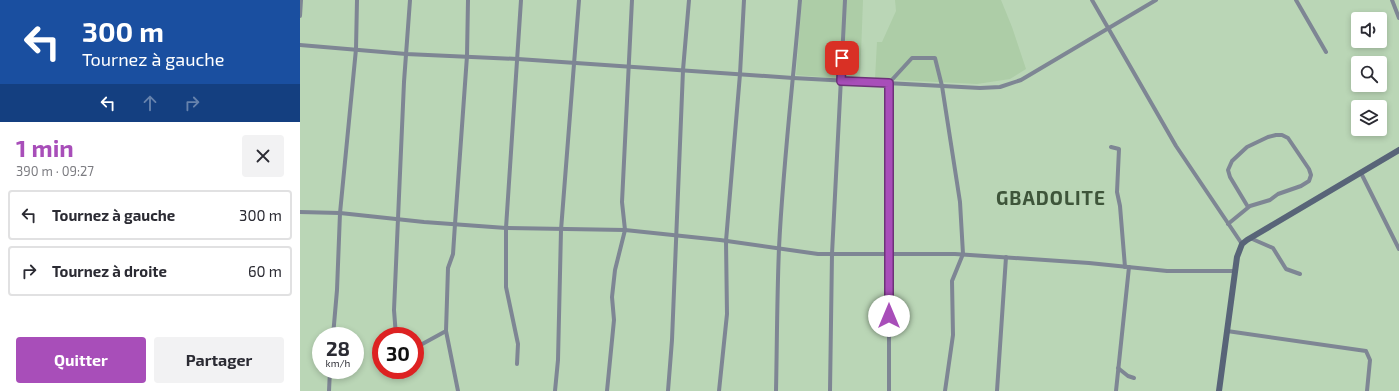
<!DOCTYPE html>
<html lang="fr">
<meta charset="utf-8">
<style>
body{margin:0;font-family:"Exo 2",sans-serif;background:#f2f2f3;color:#2b2b33;height:100vh;display:flex;flex-direction:column;font-size:15px;white-space:nowrap}
*{box-sizing:border-box;margin:0}
p{font-size:13px;color:#7c7c81}
.icon{flex:none;width:22px;height:22px;fill:none;stroke:currentColor;stroke-width:2;stroke-linecap:round;stroke-linejoin:round}
.map{position:relative;flex:1;overflow:hidden}
.details{display:flex;flex-direction:column;background:#fff;width:300px}
.details>*{flex:none}
.guide{background:#1a4fa0;color:#fff;overflow:hidden}
.fabs{position:absolute;left:1051px;top:12px;display:grid;gap:8px}
.fabs a{display:grid;place-items:center;width:36px;height:36px;border-radius:4px;background:#fff;box-shadow:0 2px 6px #0003;font-size:20px}
.speed{position:absolute;left:12px;top:327px;display:flex;gap:8px;font-size:20px;font-weight:700;text-align:center}
.speed>*{display:grid;place-content:center;width:52px;height:52px;border-radius:50%;background:#fff;box-shadow:0 2px 6px #0003;line-height:1}
.speed small{font-size:10px;font-weight:400}
.speed .limit{border:6px solid #d22;background:#fff;color:#111}
.pin{position:absolute;display:grid;place-items:center;width:34px;height:34px;color:#fff;margin:-17px;border-radius:8px;box-shadow:0 2px 6px #0006}
.me{position:absolute;width:44px;margin:-22px;rotate:0deg;stroke-linejoin:round;filter:drop-shadow(0 0 3px #0008)}
.turn{display:flex;align-items:center;gap:14px;height:84px;padding:0 16px;font-size:18px}
.turn .icon{width:52px;height:52px;stroke-width:2.5}
.turn b{display:block;font-size:28px;line-height:34px}
.lanes{display:flex;align-items:center;height:38px;padding:0 16px;background:#0003;justify-content:center;gap:20px;direction:ltr}
.lanes .off{opacity:.35}
.round{display:grid;place-items:center;flex:none;width:42px;height:42px;border-radius:4px;background:#f2f2f3}
.overview{display:flex;align-items:center;justify-content:space-between;height:68px;padding:0 16px}
h1{font-size:24px;font-weight:700;line-height:30px;color:#a84eb9}
.primary-button{display:flex;gap:8px;margin-top:auto;padding:8px 16px}
.primary-button a{flex:1;height:46px;border-radius:4px;background:#a84eb9;color:#fff;font-size:16px;font-weight:700;line-height:46px;text-align:center}
.primary-button a+a{background:#f2f2f3;color:#2b2b33}
ul{padding:0;list-style:none}
li{display:flex;align-items:center;gap:12px;height:50px;margin:0 8px 6px;padding:0 8px;border:2px solid #e1e1e2;border-radius:4px}
li div{flex:1}
li b{display:block;font-size:15px}
li em{font-style:normal}
main{display:flex;flex:1;min-height:0}
.map>svg:first-child{display:block}
</style>
<main>
<section class="details">
<div class="guide">
<div class="turn"><svg class="icon" aria-label="left" viewBox="0 0 24 24"><path d="M17 20v-9H6M10 6l-5 5 5 5"/></svg><div><b>300 m</b>Tournez à gauche</div></div>
<div class="lanes"><svg class="icon" aria-label="left" viewBox="0 0 24 24"><path d="M17 20v-9H6M10 6l-5 5 5 5"/></svg><svg class="icon off" aria-label="ahead" viewBox="0 0 24 24"><path d="M12 20V5M6 11l6-6 6 6"/></svg><svg class="icon off" aria-label="right" viewBox="0 0 24 24"><path d="M7 20v-9h11M14 6l5 5-5 5"/></svg></div>
</div>
<div class="overview"><div><h1>1 min</h1><p>390 m · 09:27</p></div><a class="round"><svg class="icon" aria-label="close" viewBox="0 0 24 24"><path d="M6 6l12 12M18 6L6 18"/></svg></a></div>
<ul>
<li><svg class="icon" aria-label="left" viewBox="0 0 24 24"><path d="M17 20v-9H6M10 6l-5 5 5 5"/></svg><div><b>Tournez à gauche</b></div><em>300 m</em></li>
<li><svg class="icon" aria-label="right" viewBox="0 0 24 24"><path d="M7 20v-9h11M14 6l5 5-5 5"/></svg><div><b>Tournez à droite</b></div><em>60 m</em></li>
</ul>
<div class="primary-button"><a>Quitter</a><a>Partager</a></div>
</section>
<div class="map">
<svg width="1099" height="391" viewBox="0 0 1099 391">
<rect width="100%" height="100%" fill="#bad6b6"/>
<g fill="#adcda7">
<polygon points="502,0 563,0 560,80 496,75"/>
<polygon points="595,0 701,0 712,27 726,69 710,79 677,84 575,79 577,42 582,42 596,11"/>
</g>
<g fill="none" stroke-linecap="round" stroke-linejoin="round">
<g stroke="#7e8694" stroke-width="4">
<polyline points="792,0 876,146 942,244"/>
<polyline points="996,0 1026,52"/>
<polyline points="1092,0 1099,18"/>
<polyline points="0,16 1,0"/>
<polyline points="0,45 106,54 218,59 493,78 680,88 700,87 721,80 856,0"/>
<polyline points="811,147 819,149 817,192 820,206 825,267"/>
<polyline points="1061,173 1099,249"/>
<polyline points="0,212 40,213 124,222 206,228 325,230 420,240 518,254 655,254 789,263 867,271 935,271"/>
<polyline points="928,224 950,206 970,200 978,194 1001,186 1009,181 1011,175 1009,169 988,138 982,135 976,135 968,137 947,147 932,161 928,170 930,177 948,207"/>
<polyline points="950,238 973,248 986,269 1000,274"/>
<polyline points="927,331 1066,351 1070,360 1067,391"/>
<polyline points="33,336 37,290 40,213 56,49 57,0"/>
<polyline points="96,336 94,310 104,82 110,0"/>
<polyline points="115,348 146,331"/>
<polyline points="217,364 218,344 206,287 206,228 221,0"/>
<polyline points="818,368 828,376 834,378"/>
<polyline points="29,391 30,370"/>
<polyline points="158,391 146,331 148,268 153,254 155,224 167,56 168,0"/>
<polyline points="255,391 258,360 261,230 279,0"/>
<polyline points="307,391 314,320 312,297 315,270 325,230 322,202 332,0"/>
<polyline points="368,391 372,340 383,70 389,0"/>
<polyline points="419,391 427,314 426,241 440,74 444,0"/>
<path d="M 476,391 C 477,343 477,296 479,248 C 483,165 493,83 500,0"/>
<polyline points="530,391 532,254 545,0"/>
<polyline points="589,391 589,83 612,58 635,58 642,86 660,202 663,254 652,281 653,335 645,391"/>
<polyline points="697,391 706,257"/>
<polyline points="816,391 829,267"/>
</g>
<polyline stroke="#586478" stroke-width="6" points="919,391 937,257 942,244 947,240 1099,150"/>
</g>
<g fill="none" stroke-linecap="round" stroke-linejoin="round">
<defs>
<polyline id="route" points="542,58 541,81 589,83 589,316"/>
</defs>
<use href="#route" stroke="#6d3378" stroke-width="10"/>
<use href="#route" stroke="#a84eb9" stroke-width="7"/>
</g>
<g text-anchor="middle" dominant-baseline="central" stroke-width="3" stroke-linejoin="round" paint-order="stroke">
<g font-size="19" font-weight="bold" letter-spacing="1" fill="#3e553a" stroke="#bad6b6">
<text x="751" y="197">GBADOLITE</text>
</g>
</g>
</svg>
<div class="fabs">
<a><svg class="icon" aria-label="sound" viewBox="0 0 24 24"><path d="M4 9h4l5-4v14l-5-4H4zM17 9q2 3 0 6"/></svg></a>
<a><svg class="icon" aria-label="search" viewBox="0 0 24 24"><circle cx="10" cy="10" r="6"/><path d="M15 15l6 6"/></svg></a>
<a><svg class="icon" aria-label="layers" viewBox="0 0 24 24"><path d="M12 4l9 5-9 5-9-5zM3 14l9 5 9-5"/></svg></a>
</div>
<div class="speed"><div>28<small>km/h</small></div><div class="limit">30</div></div>
<div class="pin" style="left:542px;top:58px;background:#d93025"><svg class="icon" aria-label="arrive" viewBox="0 0 24 24"><path d="M6 21V4h12l-3 4 3 4H6"/></svg></div>
<svg class="me" style="left:589px;top:316px" viewBox="-20 -20 40 40"><circle r="19" fill="#fff"/><path d="M0-13L10 11 0 6-10 11z" fill="#a84eb9"/></svg>
</div>
</main>
